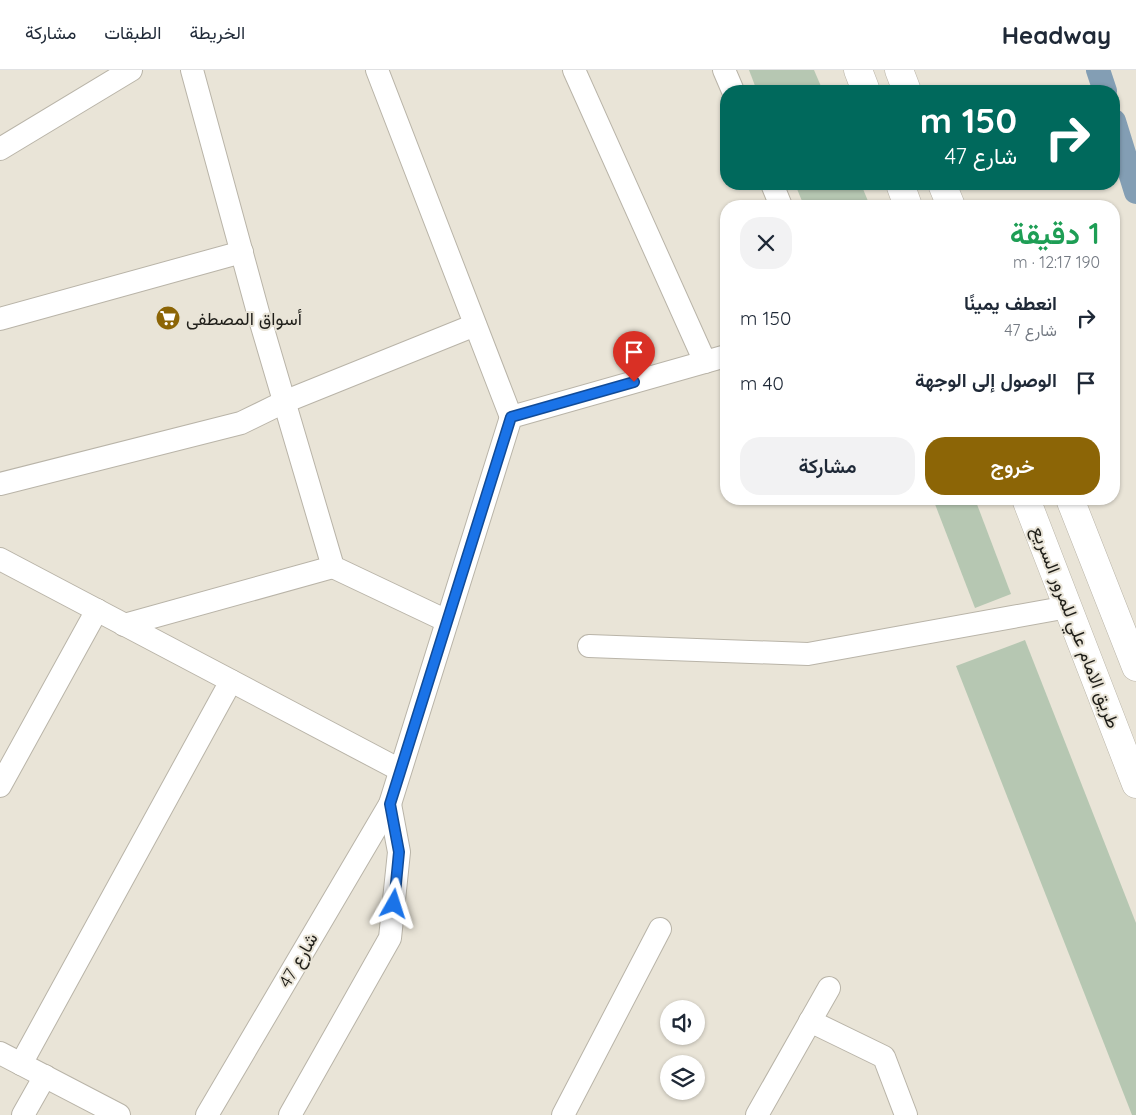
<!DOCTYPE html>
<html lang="ar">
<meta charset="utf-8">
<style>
body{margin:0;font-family:Quicksand,Vazirmatn,sans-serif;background:#f2f2f3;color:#1f2937;direction:rtl;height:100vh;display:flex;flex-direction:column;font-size:19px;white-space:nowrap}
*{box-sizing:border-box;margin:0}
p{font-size:16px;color:#747a83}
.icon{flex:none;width:28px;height:28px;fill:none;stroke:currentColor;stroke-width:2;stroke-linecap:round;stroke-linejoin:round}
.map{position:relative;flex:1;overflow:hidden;direction:ltr}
.details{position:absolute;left:720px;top:130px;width:400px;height:305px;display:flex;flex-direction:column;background:#fff;border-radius:20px;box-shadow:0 1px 4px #0004;direction:rtl}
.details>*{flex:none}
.guide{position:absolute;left:720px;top:15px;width:400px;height:105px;border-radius:20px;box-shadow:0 1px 4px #0004;direction:rtl;background:#00695c;color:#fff;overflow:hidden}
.controls{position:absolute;left:660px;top:930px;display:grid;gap:10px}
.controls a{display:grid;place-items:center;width:45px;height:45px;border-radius:50%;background:#fff;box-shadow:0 1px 4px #0004;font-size:25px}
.pin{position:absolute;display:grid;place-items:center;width:42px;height:42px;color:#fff;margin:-51px -21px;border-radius:50% 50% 50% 0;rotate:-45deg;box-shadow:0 0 5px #0007}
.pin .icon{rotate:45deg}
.me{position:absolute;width:55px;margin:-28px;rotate:6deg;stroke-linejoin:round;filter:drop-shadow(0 0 4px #0008)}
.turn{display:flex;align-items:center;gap:18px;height:105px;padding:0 20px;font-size:22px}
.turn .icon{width:65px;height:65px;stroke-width:2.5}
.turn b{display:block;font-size:35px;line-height:42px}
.round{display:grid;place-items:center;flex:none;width:52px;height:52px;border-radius:20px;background:#f2f2f3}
.overview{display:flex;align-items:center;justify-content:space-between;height:85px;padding:0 20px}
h1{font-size:30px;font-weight:600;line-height:38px;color:#1e9e55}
.button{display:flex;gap:10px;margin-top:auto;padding:10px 20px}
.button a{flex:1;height:58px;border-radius:20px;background:#8c6506;color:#fff;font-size:20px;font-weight:600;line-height:58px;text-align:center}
.button a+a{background:#f2f2f3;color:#1f2937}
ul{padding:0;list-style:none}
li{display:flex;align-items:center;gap:15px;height:65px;padding:0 20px}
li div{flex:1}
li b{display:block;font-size:19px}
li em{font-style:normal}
header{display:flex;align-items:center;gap:30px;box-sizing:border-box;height:70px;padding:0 25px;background:#fff;border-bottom:1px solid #e0e1e3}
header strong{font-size:24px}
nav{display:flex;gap:28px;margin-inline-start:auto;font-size:18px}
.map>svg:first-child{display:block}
</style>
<header>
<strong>Headway</strong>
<nav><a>الخريطة</a><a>الطبقات</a><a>مشاركة</a></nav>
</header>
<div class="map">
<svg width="1136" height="1045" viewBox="0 0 1136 1045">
<rect width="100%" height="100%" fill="#e9e4d7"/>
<g fill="#b6c7b2">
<polygon points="749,0 814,0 823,21 757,21"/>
<polygon points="795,114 861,114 870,136 804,136"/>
<polygon points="933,429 975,429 1011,524 975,538"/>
<polygon points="1025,570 1136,853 1136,1045 1132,1045 956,596"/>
</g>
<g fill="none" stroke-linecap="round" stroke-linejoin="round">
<g stroke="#839eb4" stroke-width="24">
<polyline points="1098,0 1105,21"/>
<polyline points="1114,51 1136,122"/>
</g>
<defs>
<g id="minor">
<polyline points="192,0 259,246 333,497 447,551"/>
<polyline points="377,0 511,347"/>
<polyline points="574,0 705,292"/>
<polyline points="724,0 733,21"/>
<polyline points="0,79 131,0"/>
<polyline points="772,114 781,136"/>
<polyline points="0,249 242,182"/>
<polyline points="0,414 241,353 284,332 475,255"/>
<polyline points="0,489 400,700"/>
<polyline points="124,555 333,497"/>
<polyline points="589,576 808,584 1068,537"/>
<polyline points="0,716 97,540"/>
<polyline points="810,951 884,987 906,1045"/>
<polyline points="0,983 119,1045"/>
<polyline points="21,994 231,611"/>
<polyline points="23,1045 45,1006"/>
<polyline points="207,1045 390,734 511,347 726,286"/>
<polyline points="290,1045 390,868 399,782 390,734"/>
<polyline points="563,1045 660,859"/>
<polyline points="757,1045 829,918"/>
</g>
<g id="major">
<polyline points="858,0 866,21"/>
<polyline points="900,114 908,136"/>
<polyline points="1026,429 1136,714"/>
</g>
<g id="highway">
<polyline points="899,0 907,21"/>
<polyline points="942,114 951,136"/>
<polyline points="1070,429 1136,597"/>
</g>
</defs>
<use href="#minor" stroke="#b9b4a8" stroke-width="24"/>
<use href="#major" stroke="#b9b4a8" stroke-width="29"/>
<use href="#highway" stroke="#b9b4a8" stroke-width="29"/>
<use href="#minor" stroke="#fff" stroke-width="22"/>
<use href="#major" stroke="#fff" stroke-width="28"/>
<use href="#highway" stroke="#fff" stroke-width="28"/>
</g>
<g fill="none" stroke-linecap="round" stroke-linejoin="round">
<defs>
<polyline id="route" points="394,834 399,782 390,734 511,347 634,312"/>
</defs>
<use href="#route" stroke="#114b97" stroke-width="12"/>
<use href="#route" stroke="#1a73e8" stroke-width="9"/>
</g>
<defs>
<symbol id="supermarket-disc" viewBox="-11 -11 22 22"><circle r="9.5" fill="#8c6506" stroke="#e9e4d7"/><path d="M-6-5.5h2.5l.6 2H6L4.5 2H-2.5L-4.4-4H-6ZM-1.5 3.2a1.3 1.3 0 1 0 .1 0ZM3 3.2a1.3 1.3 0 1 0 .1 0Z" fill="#fff"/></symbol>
</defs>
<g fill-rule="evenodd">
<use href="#supermarket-disc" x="154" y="234" width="28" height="28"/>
</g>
<g text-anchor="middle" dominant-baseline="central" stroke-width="4" stroke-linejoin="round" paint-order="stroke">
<g font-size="18" fill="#1f1e19" stroke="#e9e4d7" text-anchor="start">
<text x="186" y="248">أسواق المصطفى</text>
</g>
<g font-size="18" fill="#1f1e19" stroke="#e9e4d7">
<text transform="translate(1076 557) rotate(69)">طريق الامام علي للمرور السريع</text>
<text transform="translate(298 890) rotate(-60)">شارع 47</text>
</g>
</g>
</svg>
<div class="controls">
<a><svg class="icon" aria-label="sound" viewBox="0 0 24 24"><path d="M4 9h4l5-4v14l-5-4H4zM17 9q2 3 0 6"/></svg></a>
<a><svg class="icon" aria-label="layers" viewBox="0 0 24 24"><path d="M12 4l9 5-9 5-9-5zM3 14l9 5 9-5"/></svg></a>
</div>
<div class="pin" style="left:634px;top:312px;background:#d93025"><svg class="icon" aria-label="arrive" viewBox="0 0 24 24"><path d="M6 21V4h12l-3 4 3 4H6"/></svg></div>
<svg class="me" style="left:394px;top:834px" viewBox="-20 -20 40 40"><path d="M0-17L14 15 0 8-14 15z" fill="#1a73e8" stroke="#fff" stroke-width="4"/></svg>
<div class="guide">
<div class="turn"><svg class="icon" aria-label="right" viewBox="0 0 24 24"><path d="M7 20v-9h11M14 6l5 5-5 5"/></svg><div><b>150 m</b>شارع 47</div></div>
</div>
<section class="details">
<div class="overview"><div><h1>1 دقيقة</h1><p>190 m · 12:17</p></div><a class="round"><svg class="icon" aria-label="close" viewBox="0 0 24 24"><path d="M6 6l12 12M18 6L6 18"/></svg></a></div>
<ul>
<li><svg class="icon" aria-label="right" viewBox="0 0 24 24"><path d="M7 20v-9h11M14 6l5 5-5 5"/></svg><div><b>انعطف يمينًا</b><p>شارع 47</p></div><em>150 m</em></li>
<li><svg class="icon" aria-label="arrive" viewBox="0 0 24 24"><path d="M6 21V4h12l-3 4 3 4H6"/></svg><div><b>الوصول إلى الوجهة</b></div><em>40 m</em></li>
</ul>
<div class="button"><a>خروج</a><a>مشاركة</a></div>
</section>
</div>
